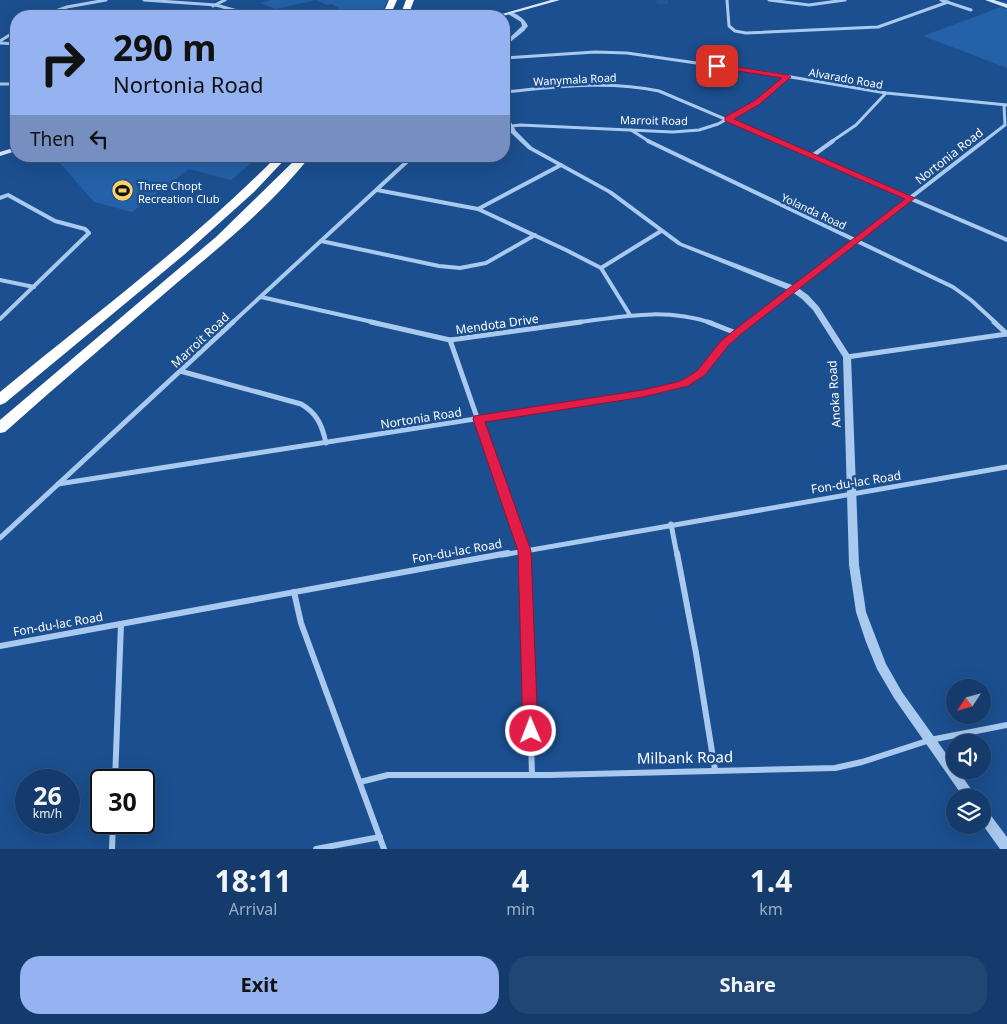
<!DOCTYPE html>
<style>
body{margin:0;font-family:"Noto Sans",sans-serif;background:#214673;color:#f1f3f6;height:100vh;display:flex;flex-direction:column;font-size:19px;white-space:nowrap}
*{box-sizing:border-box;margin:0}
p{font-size:16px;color:#9dadc1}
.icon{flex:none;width:28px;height:28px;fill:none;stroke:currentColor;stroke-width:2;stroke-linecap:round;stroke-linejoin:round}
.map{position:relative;height:849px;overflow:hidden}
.side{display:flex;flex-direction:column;background:#143b6b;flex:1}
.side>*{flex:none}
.guide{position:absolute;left:10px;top:10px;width:500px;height:152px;border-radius:20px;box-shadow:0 5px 20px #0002,0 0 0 1px #33557e;background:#95b2f1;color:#111;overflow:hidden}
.needle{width:32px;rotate:234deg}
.tools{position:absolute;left:946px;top:679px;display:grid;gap:10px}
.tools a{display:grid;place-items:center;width:45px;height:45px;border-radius:50%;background:#143b6b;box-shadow:0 5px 20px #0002,0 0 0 1px #33557e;font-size:25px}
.speed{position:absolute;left:15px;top:769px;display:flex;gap:10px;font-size:25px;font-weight:700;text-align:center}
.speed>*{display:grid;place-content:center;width:65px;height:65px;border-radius:50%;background:#143b6b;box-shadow:0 5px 20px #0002,0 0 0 1px #33557e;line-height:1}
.speed small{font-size:12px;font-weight:400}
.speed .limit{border:2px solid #111;border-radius:8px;background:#fff;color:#111}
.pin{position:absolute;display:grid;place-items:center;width:42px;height:42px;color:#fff;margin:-21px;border-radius:10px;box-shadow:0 2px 8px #0006}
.me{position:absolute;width:55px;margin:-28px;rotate:359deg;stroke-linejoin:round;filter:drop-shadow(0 0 4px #0008)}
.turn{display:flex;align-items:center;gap:18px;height:105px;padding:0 20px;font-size:22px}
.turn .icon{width:65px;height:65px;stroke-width:2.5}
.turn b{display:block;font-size:35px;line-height:42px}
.then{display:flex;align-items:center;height:48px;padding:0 20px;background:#0003;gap:10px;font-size:19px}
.eta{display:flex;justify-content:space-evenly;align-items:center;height:85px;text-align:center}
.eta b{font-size:30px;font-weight:700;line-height:35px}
.primary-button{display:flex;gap:10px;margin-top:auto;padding:10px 20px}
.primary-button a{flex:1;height:58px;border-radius:20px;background:#95b2f1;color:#111;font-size:20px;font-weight:700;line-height:58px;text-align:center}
.primary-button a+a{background:#214673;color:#f1f3f6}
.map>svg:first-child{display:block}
</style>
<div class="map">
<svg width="1007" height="849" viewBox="0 0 1007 849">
<rect width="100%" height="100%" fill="#1b4f8f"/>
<g fill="#2461a8">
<polygon points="270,0 316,0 276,9 260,3"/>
<polygon points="316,0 388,0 379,16 340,16 340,12 336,9 339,8 332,4 327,5"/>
<polygon points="1001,7 1007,9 1007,68 923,36"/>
<polygon points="54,156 260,156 231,180 189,169 132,212 94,202"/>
</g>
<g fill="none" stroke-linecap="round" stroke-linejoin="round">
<g stroke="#a9c9ee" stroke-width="3">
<polyline points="144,0 216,5 255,16"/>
<polyline points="727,0 729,26 735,31 746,33 878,27 948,2"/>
<polyline points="769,0 809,5 845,0"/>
<polyline points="941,0 971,10"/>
<polyline points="213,6 225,0"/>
<polyline points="42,16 67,7 106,0"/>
<polyline points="281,16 312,13"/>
<polyline points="0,41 16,31"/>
<polyline points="0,43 16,44"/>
<polyline points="504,58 595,52 627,53 773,74 886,93 1007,105"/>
<polyline points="0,84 16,84"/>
<path d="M 504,92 C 556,87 607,80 659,91 L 779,142"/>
<polyline points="504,127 520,125 673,132 699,130 718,124 757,102 788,77"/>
<polyline points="631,130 650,142"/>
<polyline points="831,142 856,125 886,93"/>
<polyline points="983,142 1005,125 1004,105"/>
</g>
<g stroke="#a9c9ee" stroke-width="4">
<polyline points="648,141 953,287 971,300 996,323"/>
<polyline points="776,141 1007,240"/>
<polyline points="812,156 833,141"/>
<polyline points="377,190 478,209 566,250 601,268 630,315"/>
<polyline points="0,198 8,195 55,221 85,229 89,233 0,319"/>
<polyline points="478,209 561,165"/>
<polyline points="321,241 439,266 460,268 486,263 535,235"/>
<polyline points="601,268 661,231"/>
<polyline points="0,280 34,287"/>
<polyline points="261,297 377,323"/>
<polyline points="232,323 413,156"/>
<path d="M 572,323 C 621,317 663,307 712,323"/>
<polyline points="748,323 984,141"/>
</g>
<g stroke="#a9c9ee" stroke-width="5">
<polyline points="371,322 450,340 581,322"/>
<polyline points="708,322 736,333"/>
<polyline points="994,322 1007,334"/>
<polyline points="450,340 525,555"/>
<polyline points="847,357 1007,334"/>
<path d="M 180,371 L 301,404 C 317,413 322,425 326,443"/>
<polyline points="58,484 661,390 686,382 701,372 732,337 750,322"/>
<polyline points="671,524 677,555"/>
<polyline points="0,538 233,322"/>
<polyline points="502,555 1007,467"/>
</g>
<g stroke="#a9c9ee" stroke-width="6">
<polyline points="525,553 532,774"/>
<polyline points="677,553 696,653 715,770"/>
<polyline points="294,592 301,623 384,849"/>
<polyline points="0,646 508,553"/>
<polyline points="115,780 121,624"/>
<polyline points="360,782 388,775 549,775 835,768 862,762 930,740 1007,725"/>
<polyline points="112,849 113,822"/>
<polyline points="316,849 380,837"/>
</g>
<g fill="#a9c9ee" fill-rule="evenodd">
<path d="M 508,12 C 516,12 525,19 528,26 L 524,31 L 504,47 L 504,43 L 522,26 L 521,22 L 508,14 Z"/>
<polygon points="504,113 507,115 516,131 532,147 612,191 682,243 797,287 808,295 819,307 851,357 859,565 866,612 886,664 902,692 955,766 955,770 958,770 977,798 964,798 894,698 877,669 866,642 856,612 849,565 843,357 813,310 802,299 791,291 678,245 608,193 528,149 510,132 504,120"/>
<polygon points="982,807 986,809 1007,837 1007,849 1000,849 982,824"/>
</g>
<g fill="#d6e6fa" fill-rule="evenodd">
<polygon points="551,0 560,0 503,16 495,16"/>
<polygon points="985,0 994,0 1007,4 1007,8"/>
<polygon points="16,147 16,151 0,156 0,152"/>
</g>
<g fill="#fff" fill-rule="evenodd">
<polygon points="389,0 397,0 390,16 382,16"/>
<polygon points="406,0 414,0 408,16 400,16"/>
<path d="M 277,156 L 288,156 L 254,192 L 185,254 L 5,403 L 0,405 L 0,392 C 93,315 191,243 277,156 Z"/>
<path d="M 299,156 L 310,156 C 276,201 221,246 178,282 C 120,332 62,381 5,432 L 0,433 L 0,420 L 216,237 Z"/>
</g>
</g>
<polygon fill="#245895" points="656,0 668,0 668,4 657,4"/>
<polygon fill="#e11d48" stroke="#92132f" points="717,64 788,75 791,77 760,104 734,119 915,198 740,335 728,346 705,375 688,386 643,397 485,422 531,551 538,731 536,736 531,738 525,736 523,731 518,551 473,419 474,416 643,390 681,381 697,371 720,342 733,331 905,199 725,121 725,117 754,101 782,78 714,67 713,66"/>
<defs>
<symbol id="stadium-disc" viewBox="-11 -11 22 22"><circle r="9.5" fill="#ffd166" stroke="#1b4f8f"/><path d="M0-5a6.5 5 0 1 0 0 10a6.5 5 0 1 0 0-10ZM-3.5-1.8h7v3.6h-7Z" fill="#111"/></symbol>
</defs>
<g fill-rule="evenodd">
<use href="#stadium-disc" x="110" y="178" width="25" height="25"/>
</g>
<g text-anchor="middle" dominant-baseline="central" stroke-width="5" stroke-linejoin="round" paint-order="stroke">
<g font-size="11" fill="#fff" stroke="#1b4f8f">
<text transform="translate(846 78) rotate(10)">Alvarado Road</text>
<text transform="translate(575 79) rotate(-3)">Wanymala Road</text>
<text transform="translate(654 120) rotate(1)">Marroit Road</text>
<text transform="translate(814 211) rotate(25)">Yolanda Road</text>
</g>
<g font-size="11" fill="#fff" stroke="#1b4f8f" text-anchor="start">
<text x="138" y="185">Three Chopt<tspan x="138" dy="13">Recreation Club</tspan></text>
</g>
<g font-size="12" fill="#fff" stroke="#1b4f8f">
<text transform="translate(949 156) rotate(-38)">Nortonia Road</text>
<text transform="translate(497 324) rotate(-8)">Mendota Drive</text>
<text transform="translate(200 340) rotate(-43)">Marroit Road</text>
<text transform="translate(834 394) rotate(-94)">Anoka Road</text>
<text transform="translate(421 418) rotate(-9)">Nortonia Road</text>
<text transform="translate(856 482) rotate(-9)">Fon-du-lac Road</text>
<text transform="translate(457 551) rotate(-10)">Fon-du-lac Road</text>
<text transform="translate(58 624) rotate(-10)">Fon-du-lac Road</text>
</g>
<g font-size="15" fill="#fff" stroke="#1b4f8f">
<text transform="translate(685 757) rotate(-1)">Milbank Road</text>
</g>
</g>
</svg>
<div class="tools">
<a><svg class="needle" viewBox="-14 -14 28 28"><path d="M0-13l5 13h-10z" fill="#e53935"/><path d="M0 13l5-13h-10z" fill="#9dadc1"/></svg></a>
<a><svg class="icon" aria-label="sound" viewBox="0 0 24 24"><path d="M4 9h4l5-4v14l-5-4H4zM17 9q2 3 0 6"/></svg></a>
<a><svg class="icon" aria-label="layers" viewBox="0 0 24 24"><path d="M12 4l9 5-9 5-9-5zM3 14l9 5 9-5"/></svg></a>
</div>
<div class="speed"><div>26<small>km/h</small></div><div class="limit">30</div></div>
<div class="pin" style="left:717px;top:66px;background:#d93025"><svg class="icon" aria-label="arrive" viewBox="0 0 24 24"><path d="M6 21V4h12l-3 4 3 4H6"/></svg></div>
<svg class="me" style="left:531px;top:731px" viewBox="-20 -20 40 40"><circle r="17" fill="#e11d48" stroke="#fff" stroke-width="3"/><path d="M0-11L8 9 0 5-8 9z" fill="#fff"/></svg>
<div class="guide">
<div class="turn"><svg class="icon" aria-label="right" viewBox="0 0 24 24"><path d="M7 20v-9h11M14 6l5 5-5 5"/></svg><div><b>290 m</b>Nortonia Road</div></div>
<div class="then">Then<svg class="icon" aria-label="left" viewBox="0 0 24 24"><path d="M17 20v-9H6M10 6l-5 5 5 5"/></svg></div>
</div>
</div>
<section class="side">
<div class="eta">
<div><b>18:11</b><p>Arrival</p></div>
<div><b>4</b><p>min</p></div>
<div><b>1.4</b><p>km</p></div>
</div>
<div class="primary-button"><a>Exit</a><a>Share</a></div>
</section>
